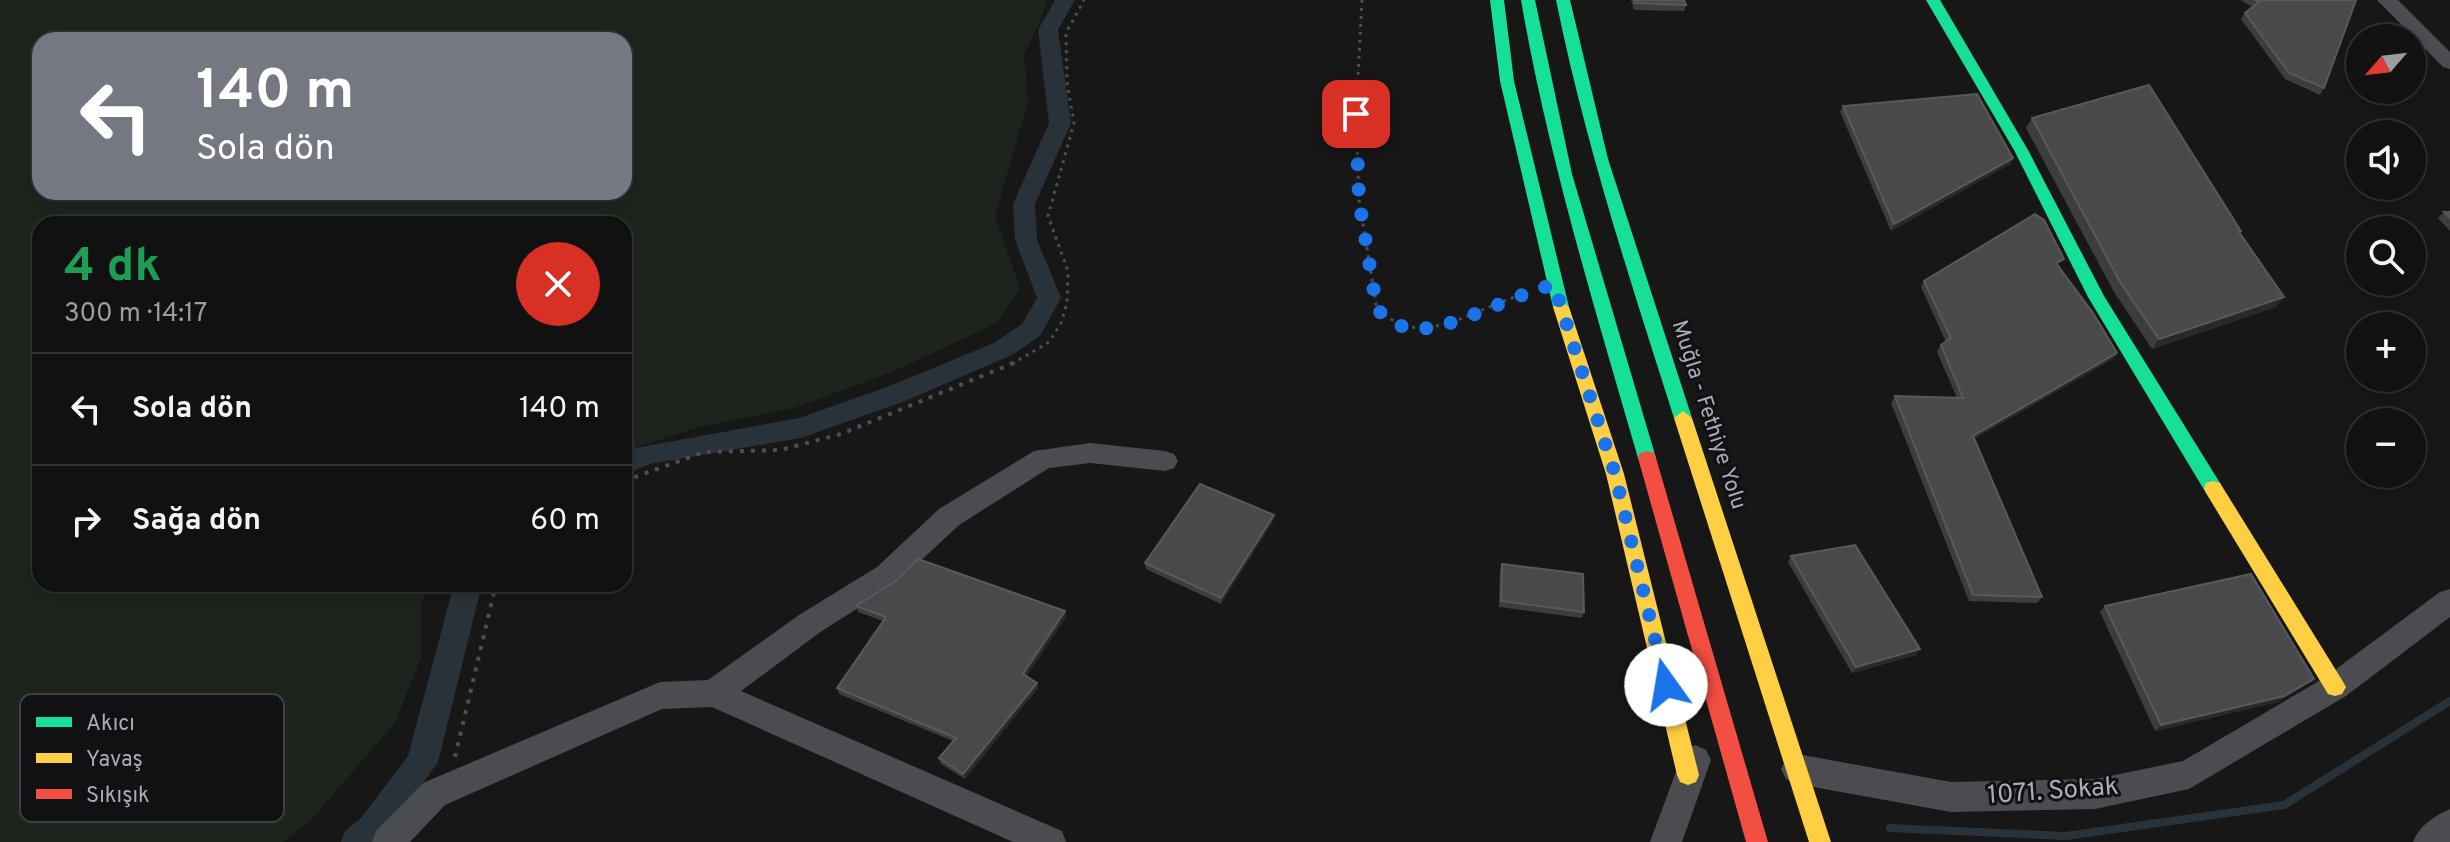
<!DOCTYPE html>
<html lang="tr">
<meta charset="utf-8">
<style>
body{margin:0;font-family:Overpass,sans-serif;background:#1e1f1f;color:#f1f3f6;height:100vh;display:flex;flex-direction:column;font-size:30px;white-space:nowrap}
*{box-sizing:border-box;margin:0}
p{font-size:26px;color:#9c9d9f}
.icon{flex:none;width:44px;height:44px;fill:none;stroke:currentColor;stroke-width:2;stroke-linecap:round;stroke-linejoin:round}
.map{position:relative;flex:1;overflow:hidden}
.drawer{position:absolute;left:32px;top:216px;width:600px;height:376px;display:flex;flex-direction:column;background:#111;border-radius:24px;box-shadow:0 4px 12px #0003,0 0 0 2px #303131}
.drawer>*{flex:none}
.guide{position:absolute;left:32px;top:32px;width:600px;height:168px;border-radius:24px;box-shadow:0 4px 12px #0003,0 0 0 2px #303131;background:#757880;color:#fff;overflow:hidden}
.needle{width:52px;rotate:242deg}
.controls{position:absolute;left:2346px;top:24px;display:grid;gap:16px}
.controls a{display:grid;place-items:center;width:80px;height:80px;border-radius:50%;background:#111;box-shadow:0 4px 12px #0003,0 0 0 2px #303131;font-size:40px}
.pin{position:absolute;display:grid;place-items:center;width:68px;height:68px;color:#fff;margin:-34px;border-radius:16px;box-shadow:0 4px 12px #0006}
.me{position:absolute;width:88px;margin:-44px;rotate:347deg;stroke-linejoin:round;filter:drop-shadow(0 0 6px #0008)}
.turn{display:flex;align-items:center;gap:28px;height:168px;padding:0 32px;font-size:36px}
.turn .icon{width:104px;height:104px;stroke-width:2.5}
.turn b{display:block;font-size:56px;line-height:68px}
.round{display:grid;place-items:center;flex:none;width:84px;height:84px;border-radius:42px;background:#1e1f1f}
.overview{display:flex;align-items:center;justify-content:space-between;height:136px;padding:0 32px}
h1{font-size:48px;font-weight:700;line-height:60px;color:#1e9e55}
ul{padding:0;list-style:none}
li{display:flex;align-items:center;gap:24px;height:112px;padding:0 32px;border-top:2px solid #303131}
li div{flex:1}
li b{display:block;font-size:30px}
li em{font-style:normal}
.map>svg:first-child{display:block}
</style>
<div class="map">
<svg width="2450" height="842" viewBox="0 0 2450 842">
<rect width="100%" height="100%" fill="#171717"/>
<path fill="#1d241e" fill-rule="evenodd" d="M 0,0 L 1047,0 L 1040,22 L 1024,54 L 1028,101 L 995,216 L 1020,288 L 997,323 L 892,372 L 794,408 L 699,427 L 624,451 L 624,224 L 40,224 L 40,584 L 430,584 L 421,606 L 421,657 L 395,723 L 310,821 L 283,842 L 0,842 ZM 40,40 L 624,40 L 624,192 L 40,192 Z"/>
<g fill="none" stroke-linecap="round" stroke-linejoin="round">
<polyline stroke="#2a3239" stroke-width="8" points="1890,828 2066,836 2284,805 2450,701"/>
<g fill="#2a3239" fill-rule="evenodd">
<polygon points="1055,0 1075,0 1058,30 1071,123 1035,204 1037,240 1061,298 1040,336 1012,355 905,401 801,438 650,464 624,475 624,453 636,448 799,418 887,387 994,343 1022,324 1037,298 1015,240 1013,204 1049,123 1038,30"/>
<polygon points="454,584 482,584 438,762 382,842 341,842 345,831 361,818 408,756"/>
</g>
<g stroke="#4d4e52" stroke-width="3" stroke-dasharray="3 5" stroke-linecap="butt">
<polyline points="1362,0 1356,114 1359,200 1377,310 1405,328 1445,325 1527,292"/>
<polyline points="1012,364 1049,342 1061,323 1067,303 1068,271 1048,216 1074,123 1067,83 1066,33 1084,0"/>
</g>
<g stroke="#4d4e52" stroke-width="4" stroke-dasharray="4 7" stroke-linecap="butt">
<polyline points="624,481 704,452 780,450 841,434 1016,362"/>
<polyline points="455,757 496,584"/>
</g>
<g fill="#4b4c50" fill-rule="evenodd">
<polygon points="2377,0 2398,0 2450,52 2450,69 2443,67"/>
<polygon points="1090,443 1165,451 1174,454 1178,461 1174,468 1165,471 1090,463 1049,468 959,525 897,583 819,633 741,691 1062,831 1066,842 1013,842 712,707 662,709 445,805 410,842 372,842 376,831 423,783 660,682 708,680 799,615 877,567 939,509 1034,451"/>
<polygon points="2450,589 2450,617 2346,696 2189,789 2095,809 1951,812 1797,784 1786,779 1781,769 1786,759 1797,754 1951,782 2095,779 2183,761 2324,678 2440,592"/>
<polygon points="1695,745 1706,750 1711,760 1682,842 1650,842 1684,750"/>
<path d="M 2450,809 L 2450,842 L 2413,842 C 2419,826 2434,816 2450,809 Z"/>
</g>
<g fill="#16e098" fill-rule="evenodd">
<polygon points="1490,0 1504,0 1514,81 1569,307 1561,313 1553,307 1500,81"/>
<path d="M 1521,0 L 1535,0 L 1572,174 L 1656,458 L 1654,463 L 1640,463 L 1638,458 C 1594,306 1548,156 1521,0 Z"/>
<path d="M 1556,0 L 1570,0 L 1608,159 L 1692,418 L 1683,425 L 1674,418 C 1630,280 1585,143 1556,0 Z"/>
<polygon points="1926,0 1940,0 2028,150 2104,296 2220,483 2222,488 2220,493 2206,493 2088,297 2014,150"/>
</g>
<g fill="#ffcf43" fill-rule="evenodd">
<polygon points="1561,301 1569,307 1624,474 1699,775 1696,782 1688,785 1680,782 1677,775 1606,474 1553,307"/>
<polygon points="1683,411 1692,418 1831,842 1809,842 1674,418"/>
<polygon points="2213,481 2220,483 2342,680 2346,687 2342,694 2335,696 2328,694 2206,493 2204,488 2206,483"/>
</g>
<polygon fill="#f24e42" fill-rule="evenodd" points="1647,451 1654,453 1656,458 1768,842 1746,842 1638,458 1640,453"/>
</g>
<g fill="#3d3d3f">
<polygon points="1631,0 1684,0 1686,5 1684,11 1634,10"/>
<polygon points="2240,0 2356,0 2324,88 2320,95 2285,79 2241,19 2245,13 2253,7"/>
<polygon points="1843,106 2013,158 2010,164 1891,231 1840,112"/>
<polygon points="2032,118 2240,233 2284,297 2276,307 2152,349 2114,292 2026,128"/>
<polygon points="2444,212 2450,212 2450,231 2438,218"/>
<polygon points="2060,265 2058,266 2117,353 2113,359 1974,439 2042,597 2037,603 1969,601 1891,403 1895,396 1957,398 1937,352 1941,345 1946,342 1921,287 1924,281"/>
<polygon points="1274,515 1273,521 1221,604 1146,569 1145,563"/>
<polygon points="1791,556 1916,655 1852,673 1788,562"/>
<polygon points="1502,564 1584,612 1582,618 1499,607 1500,570"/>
<polygon points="856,606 1065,611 1066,617 1026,677 1037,683 1038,688 965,779 941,764 939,758 953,741 839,694 837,688 883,621 858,612"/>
<polygon points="2105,606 2307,684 2278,702 2155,731 2100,612"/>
</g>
<g fill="#29292a">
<polygon points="2013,158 2010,164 1891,231 1894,224"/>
<polygon points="2284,297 2276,307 2152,349 2159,339"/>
<polygon points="2117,353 2113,359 1969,442 1973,436"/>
<polygon points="1274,515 1273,521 1221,604 1221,598"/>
<polygon points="1065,611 1066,617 1024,680 1023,674"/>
<polygon points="1920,649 1916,655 1852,673 1856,667"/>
<polygon points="2314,679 2307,684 2278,702 2155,731 2161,725"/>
<polygon points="1037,683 1038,688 965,779 963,774"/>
</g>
<g fill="#49494c" stroke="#58595d" stroke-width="2">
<polygon points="1634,0 1684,0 1686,5 1635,3"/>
<polygon points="2255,0 2356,0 2324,88 2289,73 2245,13 2259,2"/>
<polygon points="2149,85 2241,231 2239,232 2284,297 2159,339 2120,282 2032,118"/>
<polygon points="1977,94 2013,158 1894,224 1843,106"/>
<polygon points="2444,212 2450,212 2450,218"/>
<polygon points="2035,214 2044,220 2064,259 2056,263 2093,313 2117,353 1973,436 2042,597 1973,595 1895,396 1963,398 1941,345 1951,338 1924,281"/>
<polygon points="1200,484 1274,515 1221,598 1145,563"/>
<polygon points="1855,545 1920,649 1856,667 1791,556"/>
<polygon points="918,559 1065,611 1023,674 1037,683 963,774 939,758 956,738 837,688 886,617 856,606 897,580"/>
<polygon points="1502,564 1583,574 1584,612 1501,601"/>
<polygon points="2251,574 2314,679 2284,696 2161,725 2105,606"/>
</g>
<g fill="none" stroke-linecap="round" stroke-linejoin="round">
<path stroke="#1a73e8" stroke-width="14" stroke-dasharray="0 25.2" d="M 1356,114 L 1359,200 L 1377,310 C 1385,315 1395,324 1404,327 C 1438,339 1516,292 1554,285 L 1615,474 L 1666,685"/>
</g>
<g text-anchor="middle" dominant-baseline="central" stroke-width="6" stroke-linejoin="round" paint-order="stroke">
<g font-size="22" fill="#a8adb8" stroke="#111113">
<text transform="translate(1708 415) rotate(72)">Muğla - Fethiye Yolu</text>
</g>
<g font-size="26" fill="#a8adb8" stroke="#111113">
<text transform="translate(2053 792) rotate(-4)">1071. Sokak</text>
</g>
</g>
<rect x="20" y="694" width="264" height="128" rx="12" fill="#111113" stroke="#3e4045" stroke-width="2"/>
<rect x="36" y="717" width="36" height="10" fill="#16e098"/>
<rect x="36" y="753" width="36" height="10" fill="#ffcf43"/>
<rect x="36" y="789" width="36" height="10" fill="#f24e42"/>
<g font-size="22" fill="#a8adb8">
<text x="86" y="730">Akıcı</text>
<text x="86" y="766">Yavaş</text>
<text x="86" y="802">Sıkışık</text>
</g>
</svg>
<div class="controls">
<a><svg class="needle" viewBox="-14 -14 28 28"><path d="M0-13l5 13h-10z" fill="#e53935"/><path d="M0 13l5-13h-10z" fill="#9c9d9f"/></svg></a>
<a><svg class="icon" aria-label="sound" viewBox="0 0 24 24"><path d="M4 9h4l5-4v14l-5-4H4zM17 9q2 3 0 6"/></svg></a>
<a><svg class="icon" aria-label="search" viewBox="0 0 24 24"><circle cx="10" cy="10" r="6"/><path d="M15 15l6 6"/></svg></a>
<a>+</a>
<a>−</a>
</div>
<div class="pin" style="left:1356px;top:114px;background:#d93025"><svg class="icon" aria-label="arrive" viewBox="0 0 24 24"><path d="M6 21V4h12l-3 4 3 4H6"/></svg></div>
<svg class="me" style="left:1666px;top:685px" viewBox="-20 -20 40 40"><circle r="19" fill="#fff"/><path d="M0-13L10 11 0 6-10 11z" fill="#1a73e8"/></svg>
<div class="guide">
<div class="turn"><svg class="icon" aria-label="left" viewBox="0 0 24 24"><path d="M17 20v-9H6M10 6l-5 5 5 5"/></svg><div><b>140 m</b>Sola dön</div></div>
</div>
<section class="drawer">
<div class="overview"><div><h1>4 dk</h1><p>300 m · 14:17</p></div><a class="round" style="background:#d93025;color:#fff"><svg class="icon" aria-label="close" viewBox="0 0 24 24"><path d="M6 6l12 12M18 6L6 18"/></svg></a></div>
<ul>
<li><svg class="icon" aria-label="left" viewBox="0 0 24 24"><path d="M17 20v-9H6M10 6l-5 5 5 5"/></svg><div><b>Sola dön</b></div><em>140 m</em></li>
<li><svg class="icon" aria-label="right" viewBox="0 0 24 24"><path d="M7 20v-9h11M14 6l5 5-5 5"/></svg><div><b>Sağa dön</b></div><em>60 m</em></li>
</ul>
</section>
</div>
